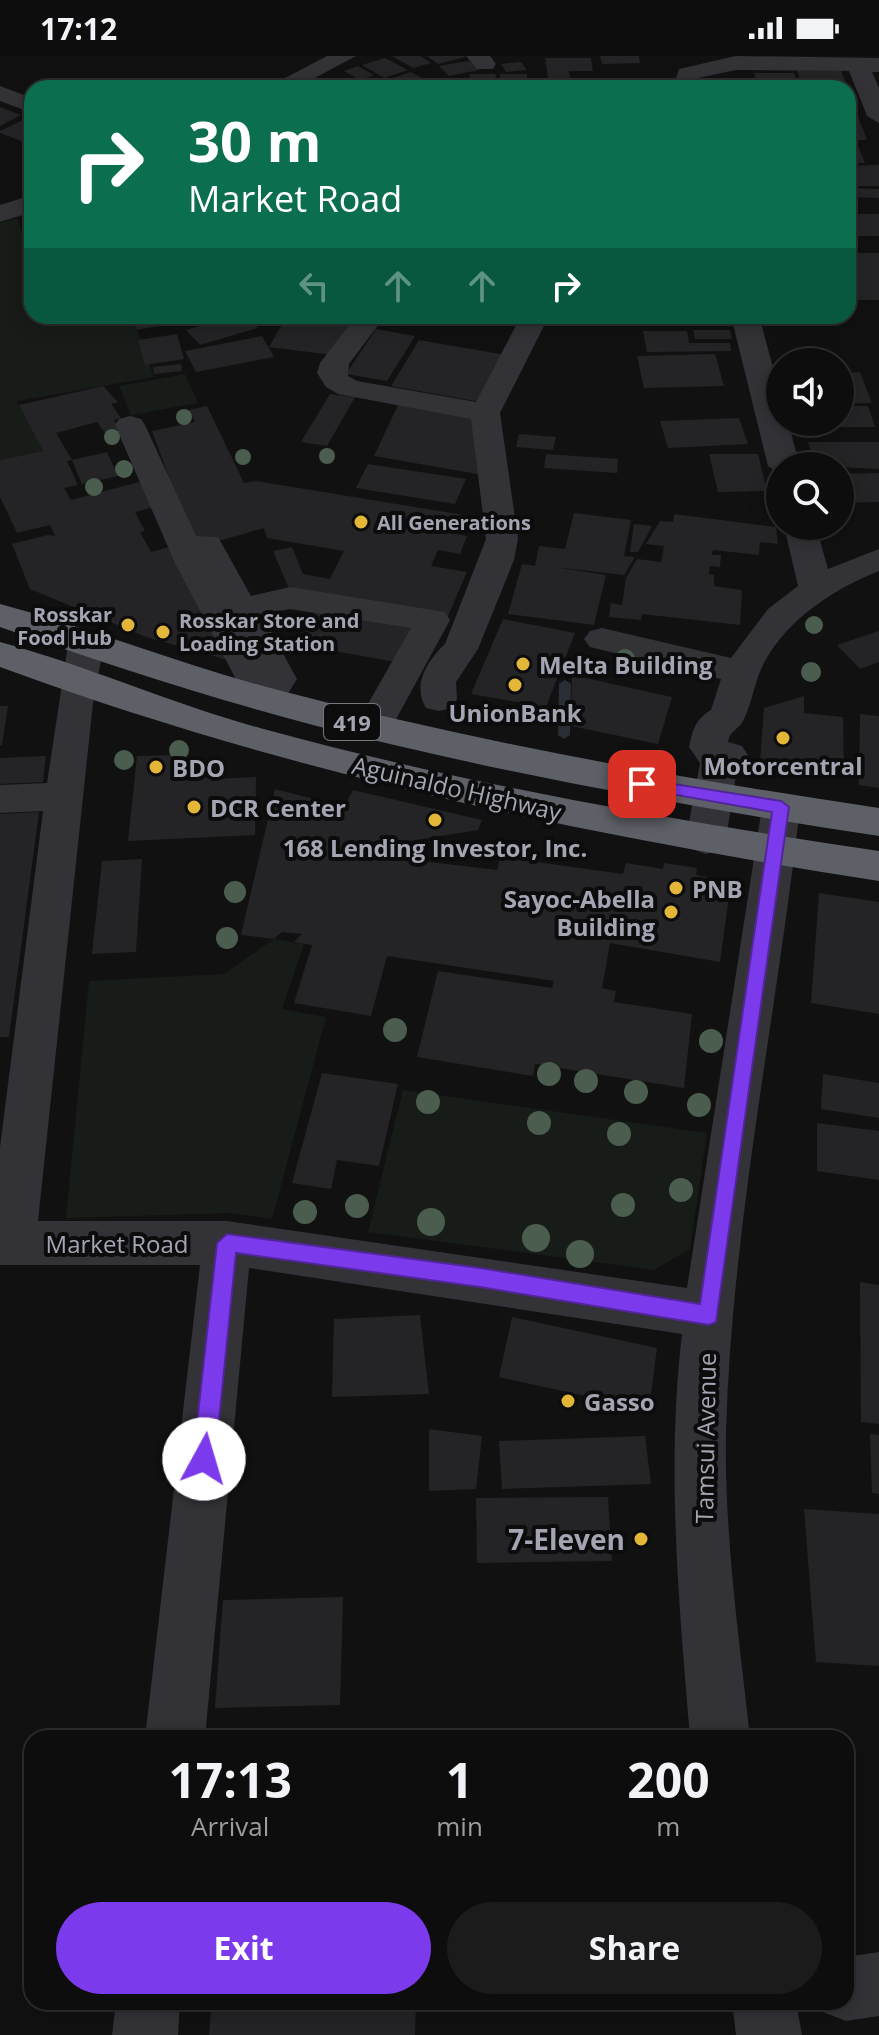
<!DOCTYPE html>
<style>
body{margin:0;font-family:"Open Sans",sans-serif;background:#1b1b1c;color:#f1f3f6;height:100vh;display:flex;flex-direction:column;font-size:30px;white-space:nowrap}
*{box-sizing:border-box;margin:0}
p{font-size:26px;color:#9a9c9e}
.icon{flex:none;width:44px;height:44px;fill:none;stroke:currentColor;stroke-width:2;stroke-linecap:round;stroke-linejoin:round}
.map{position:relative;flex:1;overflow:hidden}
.sheet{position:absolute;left:24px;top:1674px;width:830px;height:280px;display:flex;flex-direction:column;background:#0d0d0e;border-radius:24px;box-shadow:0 4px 20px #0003,0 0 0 2px #2d2d2e}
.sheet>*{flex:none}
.top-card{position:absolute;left:24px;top:24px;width:832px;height:244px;border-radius:24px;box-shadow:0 4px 20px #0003,0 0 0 2px #2d2d2e;background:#0b6e4f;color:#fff;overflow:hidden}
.buttons{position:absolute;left:766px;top:292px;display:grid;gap:16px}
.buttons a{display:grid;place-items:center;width:88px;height:88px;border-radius:50%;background:#0d0d0e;box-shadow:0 4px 20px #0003,0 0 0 2px #2d2d2e;font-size:40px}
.pin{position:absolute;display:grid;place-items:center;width:68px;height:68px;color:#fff;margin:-34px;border-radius:16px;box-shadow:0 4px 12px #0006}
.me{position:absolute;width:88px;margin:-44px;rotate:6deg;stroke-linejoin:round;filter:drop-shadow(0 0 6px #0008)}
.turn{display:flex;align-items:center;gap:28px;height:168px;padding:0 32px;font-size:36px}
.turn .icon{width:104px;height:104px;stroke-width:2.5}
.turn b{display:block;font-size:56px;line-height:68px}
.lanes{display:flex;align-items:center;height:76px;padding:0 32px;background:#0003;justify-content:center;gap:40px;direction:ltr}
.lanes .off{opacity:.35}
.eta{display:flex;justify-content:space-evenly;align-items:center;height:136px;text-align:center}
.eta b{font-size:48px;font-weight:700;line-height:56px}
.primary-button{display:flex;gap:16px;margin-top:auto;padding:16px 32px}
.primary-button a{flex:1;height:92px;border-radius:48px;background:#7c3aed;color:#fff;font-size:32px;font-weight:700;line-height:92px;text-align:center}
.primary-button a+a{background:#1b1b1c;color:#f1f3f6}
.status{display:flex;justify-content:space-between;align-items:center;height:56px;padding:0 40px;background:#0d0d0e;direction:ltr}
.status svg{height:22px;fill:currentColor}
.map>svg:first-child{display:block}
</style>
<div class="status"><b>17:12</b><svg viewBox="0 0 49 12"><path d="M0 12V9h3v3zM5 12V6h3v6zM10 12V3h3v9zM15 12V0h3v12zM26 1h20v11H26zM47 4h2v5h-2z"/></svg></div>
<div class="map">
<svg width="879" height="1979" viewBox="0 0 879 1979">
<rect width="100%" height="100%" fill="#111112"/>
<g fill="#171c18">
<polygon points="18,162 27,197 32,197 32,260 132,260 154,321 17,345 43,395 0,404 0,167"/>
<polygon points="185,318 198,347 131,359 119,330"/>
<polygon points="274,883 304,888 282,953 326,961 272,1163 231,1157 66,1162 89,925 224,918"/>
<polygon points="403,1034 707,1077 690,1193 654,1214 368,1176"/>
</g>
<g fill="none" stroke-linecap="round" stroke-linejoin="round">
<polygon fill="#282e34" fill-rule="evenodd" points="565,624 571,628 570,679 564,683 558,679 559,628"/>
</g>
<g fill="#242426">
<polygon points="392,0 420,0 431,7 413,12"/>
<polygon points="427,0 465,0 465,1 438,8"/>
<polygon points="600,0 639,0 640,7 602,8"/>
<polygon points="385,2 408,14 384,22 362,9"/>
<polygon points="545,2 591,2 593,15 569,15 570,22 548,22"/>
<polygon points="469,5 479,14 449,20 439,10"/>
<polygon points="521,6 527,14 506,16 501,8"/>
<polygon points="358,10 374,19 360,24 344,15"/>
<polygon points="797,14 841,15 848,32 803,32"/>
<polygon points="411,16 429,26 406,32 390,23"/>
<polygon points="754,17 794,17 799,32 759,32"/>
<polygon points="470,18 496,18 494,32 468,32"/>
<polygon points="500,18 527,18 527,32 499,32"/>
<polygon points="607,22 644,23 645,32 608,32"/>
<polygon points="56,23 80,32 37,32"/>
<polygon points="374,23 392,32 367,32 359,28"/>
<polygon points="705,23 751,24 752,32 707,32"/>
<polygon points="581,24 603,25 603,32 581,32"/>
<polygon points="848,50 854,50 867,84 848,84"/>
<polygon points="0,51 21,59 0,70"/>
<polygon points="32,60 32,89 0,77 0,75"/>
<polygon points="848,87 857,87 865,107 848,107"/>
<polygon points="879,109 879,130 848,130 848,110"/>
<polygon points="848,132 879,133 879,142 848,141"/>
<rect x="848" y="158" width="31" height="22"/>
<rect x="848" y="197" width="31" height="47"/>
<polygon points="132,260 161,260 164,269 137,274"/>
<polygon points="232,260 247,260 258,272 200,289 186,274"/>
<polygon points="287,260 330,260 352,263 333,299 269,291"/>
<polygon points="661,260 724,260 726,270 663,270"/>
<polygon points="376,273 415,280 387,325 346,318"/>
<polygon points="693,274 730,274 732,283 695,283"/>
<polygon points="643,275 687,275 689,287 730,287 731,295 647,296"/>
<polygon points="177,278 184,303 145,309 138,284"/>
<polygon points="262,280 274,301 196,316 185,295"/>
<polygon points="419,284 511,300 486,347 391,330"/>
<polygon points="715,298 724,330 644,332 637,300"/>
<polygon points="181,308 182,315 154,318 153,311"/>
<polygon points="860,316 872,347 840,348 840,317"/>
<polygon points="103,330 118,346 111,348 121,362 114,364 120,373 105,377 97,366 56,377 72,404 67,405 78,429 64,432 71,444 143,425 157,450 135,456 145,475 140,476 151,496 172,490 231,605 146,581 30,533 12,488 48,479 55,480 50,469 17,477 0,441 0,404 43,395 19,349"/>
<polygon points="330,338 355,341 327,390 301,386"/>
<polygon points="400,345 476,359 483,419 374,400"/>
<polygon points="207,350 244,427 256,425 464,459 457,478 467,480 460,498 438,494 431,510 467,516 448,560 290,535 273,495 292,491 303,518 330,523 344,495 267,482 264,472 195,492 152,375 195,366 189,354"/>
<polygon points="840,350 868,350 875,371 807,371 805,366 840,366"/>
<polygon points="739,362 748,388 668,392 660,365"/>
<polygon points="519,378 556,381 553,394 516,391"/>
<polygon points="808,386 879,386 879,413 815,410"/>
<polygon points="107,396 118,420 82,428 72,404"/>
<polygon points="546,398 618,403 617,417 544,412"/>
<polygon points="709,398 758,398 767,435 718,436"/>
<polygon points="368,408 466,423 455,448 356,432"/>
<polygon points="879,417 879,446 843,447 840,418"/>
<polygon points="574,457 631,464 624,500 635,501 624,519 554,511 606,519 594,569 508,558 522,508 535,510 539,490 565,493"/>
<polygon points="674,458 776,471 778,488 760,486 759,499 713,494 712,499 721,499 720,511 710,510 709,518 714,519 714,530 742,534 740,569 642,558 641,564 609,561 611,547 622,549 626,522 637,503 661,506 664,490 646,488 660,465 673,466"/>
<polygon points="634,468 652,470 638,496 630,496"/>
<polygon points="328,556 415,570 396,606 311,591 300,559"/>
<polygon points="503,563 575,577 546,651 471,638"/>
<polygon points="879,575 879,606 860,613 837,589"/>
<polygon points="572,619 672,641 658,688 571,670"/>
<polygon points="804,640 804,657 843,661 844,717 760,707 764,652"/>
<polygon points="0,650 8,650 2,689 0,689"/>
<polygon points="860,658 879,660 879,732 859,729"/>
<polygon points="179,699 178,709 217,708 216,723 256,721 255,779 128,785 137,700"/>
<polygon points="46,700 43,726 0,728 0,702"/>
<polygon points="275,733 344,751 353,734 482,764 478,774 367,792 361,798 497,814 500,801 623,818 626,807 663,813 664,807 697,812 696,819 731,825 720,906 610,887 602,932 616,935 614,946 692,958 684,1032 535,1008 533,1020 417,1001 438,915 552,932 554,925 387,900 371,960 294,947 312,889 294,886 302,878 282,876 274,883 241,879"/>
<polygon points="39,756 9,981 0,981 0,758"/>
<polygon points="142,803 136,896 92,898 102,805"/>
<polygon points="819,837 879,846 879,958 811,947"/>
<polygon points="322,1017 398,1028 379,1110 337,1104 331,1133 292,1127"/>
<polygon points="823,1018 879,1027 879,1062 821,1053"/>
<polygon points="817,1067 879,1075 879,1124 817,1115"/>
<polygon points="860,1226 879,1229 879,1368 861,1366"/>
<polygon points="420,1259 429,1338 332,1341 334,1263"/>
<polygon points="512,1261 657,1292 649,1354 499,1321"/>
<polygon points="429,1373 482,1380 476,1433 429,1435"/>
<polygon points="870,1378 879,1379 879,1438 872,1437"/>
<polygon points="645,1380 651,1428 502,1433 499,1385"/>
<polygon points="608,1441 612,1505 477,1507 476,1442"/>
<polygon points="804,1453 879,1458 879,1610 816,1606"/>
<polygon points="343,1541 340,1649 215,1652 223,1544"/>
<polygon points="223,1676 285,1680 285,1682 223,1682"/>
<polygon points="212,1946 416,1946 415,1979 209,1979"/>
</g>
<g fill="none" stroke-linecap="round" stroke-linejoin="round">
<g fill="#323237" fill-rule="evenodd">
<polygon points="327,0 356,0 296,32 266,32"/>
<polygon points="466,0 490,0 496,8 493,13 477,13"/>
<polygon points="736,0 879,2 879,16 872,16 879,32 879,67 867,60 849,15 736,14 698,22 697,32 673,32 679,13"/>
<polygon points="0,30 32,42 32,57 0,45"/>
<polygon points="32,139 32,156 0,166 0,149"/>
<path d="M 356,260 L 385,260 L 349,308 L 348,320 L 357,325 L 476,346 L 521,260 L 549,260 L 500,357 L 518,483 L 514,504 L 478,593 L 456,626 L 457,643 L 452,652 L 439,655 L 426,652 C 412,629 427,605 445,588 L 486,483 L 471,363 L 338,338 L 326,331 L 317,317 L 320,307 Z"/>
<polygon points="731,260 759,260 780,337 780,366 788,366 800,410 780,410 780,418 768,410"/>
<path d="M 130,360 L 141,363 L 145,369 L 196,480 L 218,481 L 251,540 L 290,531 L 445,556 L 450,564 L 387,680 L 374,684 L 361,680 L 355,671 L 411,572 L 290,553 L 262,559 L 297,623 C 285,643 276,659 251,652 L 175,507 L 115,369 L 119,363 Z"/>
<path d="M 784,470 L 816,470 L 828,513 L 879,493 L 879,515 C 834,533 789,562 765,605 C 755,623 753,644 744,663 C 739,674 730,674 728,686 L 742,690 L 748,699 L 737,712 L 726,783 L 720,793 L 706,798 L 692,793 L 686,783 L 700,707 L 689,691 C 693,673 695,664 711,654 L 721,623 L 590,591 L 584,583 L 590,575 L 602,572 L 731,602 L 768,553 L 798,530 Z"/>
<path d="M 86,577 L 98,581 L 104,589 L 93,647 L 38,1165 L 227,1165 L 687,1232 L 762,751 L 767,741 L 781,737 L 795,741 L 800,751 C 777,959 732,1166 726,1375 C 724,1478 739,1580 750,1682 L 690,1682 C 679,1546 666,1413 682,1278 L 249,1212 L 205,1682 L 145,1682 L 200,1209 L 0,1209 L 0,1091 L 43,755 L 0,757 L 0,729 L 47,727 L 68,589 L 74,581 Z"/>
<polygon points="879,1896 879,1960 846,1965 823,1956 819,1946 846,1946 846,1901"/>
<polygon points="116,1946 180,1946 178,1979 112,1979"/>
<polygon points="732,1946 796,1946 802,1979 736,1979"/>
</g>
<g fill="#5e6067" fill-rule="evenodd">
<path d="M 0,548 C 94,573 184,610 278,634 C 476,686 677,722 879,752 L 879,780 C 689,751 499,717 313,669 C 207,641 103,607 0,571 Z"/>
<path d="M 0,586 C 88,610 172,648 260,672 C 463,728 671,764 879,795 L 879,825 C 577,778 288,717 0,611 Z"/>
</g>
</g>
<g fill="#4b5d4e">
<circle cx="184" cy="361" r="8"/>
<circle cx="112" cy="381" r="8"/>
<circle cx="327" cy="400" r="8"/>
<circle cx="243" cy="401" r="8"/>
<circle cx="124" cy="413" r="9"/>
<circle cx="94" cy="431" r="9"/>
<circle cx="814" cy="569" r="9"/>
<circle cx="625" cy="603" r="10"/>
<circle cx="811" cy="616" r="10"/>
<circle cx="179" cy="694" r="10"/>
<circle cx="124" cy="704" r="10"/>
<circle cx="235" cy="836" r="11"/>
<circle cx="227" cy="882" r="11"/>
<circle cx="395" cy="974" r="12"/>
<circle cx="711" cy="985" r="12"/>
<circle cx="549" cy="1018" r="12"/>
<circle cx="586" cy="1025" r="12"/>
<circle cx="636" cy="1036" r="12"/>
<circle cx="428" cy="1046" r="12"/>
<circle cx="699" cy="1049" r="12"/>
<circle cx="539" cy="1067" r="12"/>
<circle cx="619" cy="1078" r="12"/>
<circle cx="681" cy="1134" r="12"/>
<circle cx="623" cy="1149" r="12"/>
<circle cx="357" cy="1150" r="12"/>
<circle cx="305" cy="1156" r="12"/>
<circle cx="431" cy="1166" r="14"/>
<circle cx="536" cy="1182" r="14"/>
<circle cx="580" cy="1198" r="14"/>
</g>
<polygon fill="#7c3aed" stroke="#51269a" stroke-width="2" points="642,723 781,745 789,751 716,1266 709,1269 480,1231 236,1197 215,1403 212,1411 204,1414 196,1411 193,1403 217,1187 227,1178 480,1212 700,1248 772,756 637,732 637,724"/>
<g fill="#e4b637" stroke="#0c0c0d" stroke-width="3">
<circle cx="361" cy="466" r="8"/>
<circle cx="128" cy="569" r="8"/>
<circle cx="163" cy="576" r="8"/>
<circle cx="523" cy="608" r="8"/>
<circle cx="515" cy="629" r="8"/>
<circle cx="783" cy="682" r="8"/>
<circle cx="156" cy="711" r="8"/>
<circle cx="194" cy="751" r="8"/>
<circle cx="435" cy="764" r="8"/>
<circle cx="676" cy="832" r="8"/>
<circle cx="671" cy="856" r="8"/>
<circle cx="568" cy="1345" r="8"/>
<circle cx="641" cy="1483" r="8"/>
</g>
<g text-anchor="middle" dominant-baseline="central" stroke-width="8" stroke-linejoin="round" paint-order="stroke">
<g font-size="20" font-weight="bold" fill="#a3a6b2" stroke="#0c0c0d" text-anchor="start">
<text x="377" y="466">All Generations</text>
<text x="112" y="558" text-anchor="end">Rosskar<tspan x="112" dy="23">Food Hub</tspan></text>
<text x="179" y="564">Rosskar Store and<tspan x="179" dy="23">Loading Station</tspan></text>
</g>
<rect fill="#0c0c0d" stroke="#767880" stroke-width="2" x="324" y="648" width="56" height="36" rx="6"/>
<g font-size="22" font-weight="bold" fill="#a3a6b2">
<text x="352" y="666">419</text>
</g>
<g font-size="24" font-weight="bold" fill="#a3a6b2" stroke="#0c0c0d" text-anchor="start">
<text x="539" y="608">Melta Building</text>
<text x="515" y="656" text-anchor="middle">UnionBank</text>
<text x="783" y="709" text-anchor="middle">Motorcentral</text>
<text x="172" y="711">BDO</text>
<text x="210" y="751">DCR Center</text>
<text x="435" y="791" text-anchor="middle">168 Lending Investor, Inc.</text>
<text x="692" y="832">PNB</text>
<text x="655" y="842" text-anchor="end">Sayoc-Abella<tspan x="655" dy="28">Building</tspan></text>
<text x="584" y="1345">Gasso</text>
</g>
<g font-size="24" fill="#a3a6b2" stroke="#0c0c0d">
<text transform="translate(457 732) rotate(13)">Aguinaldo Highway</text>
<text x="117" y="1187">Market Road</text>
<text transform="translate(705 1382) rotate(-89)">Tamsui Avenue</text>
</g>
<g font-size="28" font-weight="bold" fill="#a3a6b2" stroke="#0c0c0d" text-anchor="end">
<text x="625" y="1483">7-Eleven</text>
</g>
</g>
</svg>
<div class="buttons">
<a><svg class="icon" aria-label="sound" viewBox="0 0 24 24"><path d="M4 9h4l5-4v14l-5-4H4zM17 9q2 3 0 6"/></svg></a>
<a><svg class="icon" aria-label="search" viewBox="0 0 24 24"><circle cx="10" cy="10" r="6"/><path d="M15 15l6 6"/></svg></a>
</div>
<div class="pin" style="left:642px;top:728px;background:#d93025"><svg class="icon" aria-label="arrive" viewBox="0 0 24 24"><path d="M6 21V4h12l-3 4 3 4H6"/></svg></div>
<svg class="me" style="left:204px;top:1403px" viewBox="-20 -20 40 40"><circle r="19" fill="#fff"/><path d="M0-13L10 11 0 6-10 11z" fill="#7c3aed"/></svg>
<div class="top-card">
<div class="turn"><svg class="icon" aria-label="right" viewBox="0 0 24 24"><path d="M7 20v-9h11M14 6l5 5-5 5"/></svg><div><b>30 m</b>Market Road</div></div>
<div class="lanes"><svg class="icon off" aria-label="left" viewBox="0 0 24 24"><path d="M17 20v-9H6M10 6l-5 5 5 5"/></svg><svg class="icon off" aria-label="ahead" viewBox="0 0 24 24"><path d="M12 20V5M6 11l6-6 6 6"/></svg><svg class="icon off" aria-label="ahead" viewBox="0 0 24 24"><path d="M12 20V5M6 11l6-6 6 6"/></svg><svg class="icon" aria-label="right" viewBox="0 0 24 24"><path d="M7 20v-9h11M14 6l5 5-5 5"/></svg></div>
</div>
<section class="sheet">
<div class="eta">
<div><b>17:13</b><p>Arrival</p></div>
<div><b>1</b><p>min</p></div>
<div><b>200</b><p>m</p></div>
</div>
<div class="primary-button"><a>Exit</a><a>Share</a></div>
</section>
</div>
